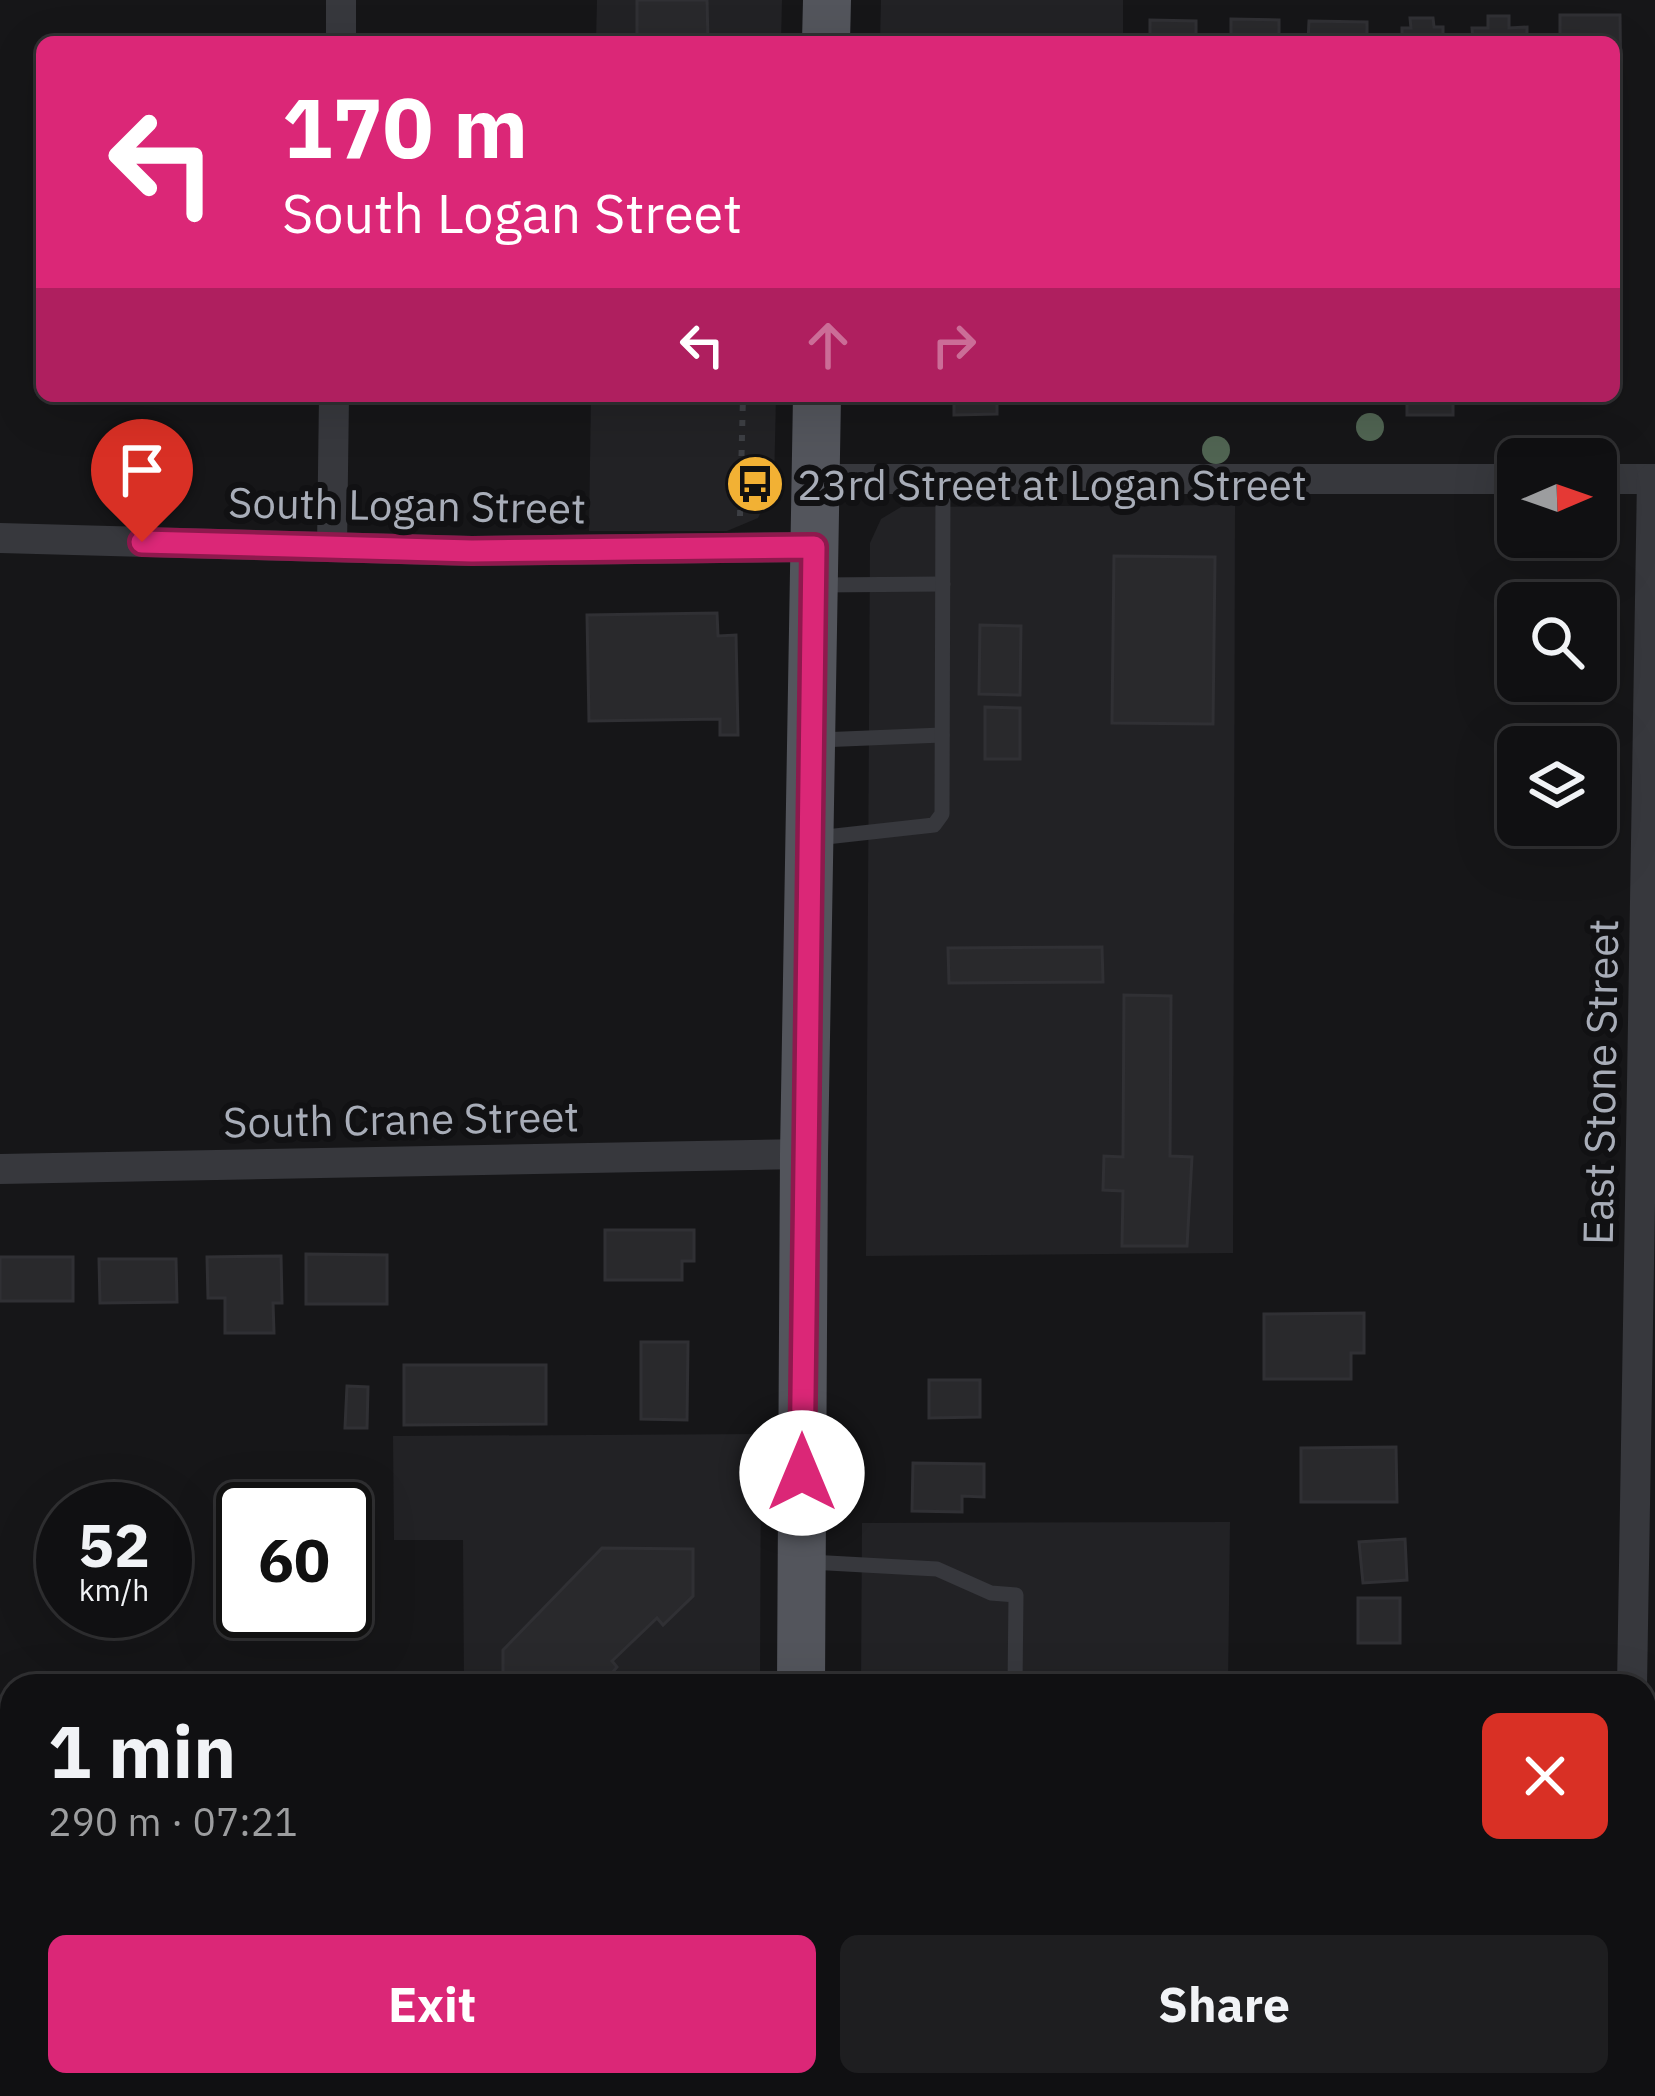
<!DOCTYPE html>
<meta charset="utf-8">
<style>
body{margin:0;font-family:"IBM Plex Sans",sans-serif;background:#1e1e20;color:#f1f3f6;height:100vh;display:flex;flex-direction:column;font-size:45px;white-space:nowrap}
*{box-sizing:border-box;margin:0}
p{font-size:39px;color:#9c9d9f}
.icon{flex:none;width:66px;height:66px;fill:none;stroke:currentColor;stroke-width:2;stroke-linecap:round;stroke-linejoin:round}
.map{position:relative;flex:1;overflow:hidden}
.details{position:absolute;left:0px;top:1674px;width:1656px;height:423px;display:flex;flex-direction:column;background:#101012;border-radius:36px 36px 0 0;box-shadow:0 12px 48px #0002,0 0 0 3px #303032}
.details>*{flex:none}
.banner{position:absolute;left:36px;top:36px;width:1584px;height:366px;border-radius:18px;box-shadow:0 12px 48px #0002,0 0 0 3px #303032;background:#db2777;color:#fff;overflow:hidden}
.needle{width:78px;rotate:88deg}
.fabs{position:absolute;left:1497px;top:438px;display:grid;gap:24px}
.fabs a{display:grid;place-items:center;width:120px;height:120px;border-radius:18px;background:#101012;box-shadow:0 12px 48px #0002,0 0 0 3px #303032;font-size:60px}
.speed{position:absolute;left:36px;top:1482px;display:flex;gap:24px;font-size:60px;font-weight:700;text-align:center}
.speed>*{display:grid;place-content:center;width:156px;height:156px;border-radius:50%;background:#101012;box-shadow:0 12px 48px #0002,0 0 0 3px #303032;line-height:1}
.speed small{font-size:30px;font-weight:400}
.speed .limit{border:6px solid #111;border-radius:18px;background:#fff;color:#111}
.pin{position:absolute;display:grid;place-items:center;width:102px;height:102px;color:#fff;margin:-123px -51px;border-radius:50% 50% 50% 0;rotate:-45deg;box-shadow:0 0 12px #0007}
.pin .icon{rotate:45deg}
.me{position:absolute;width:132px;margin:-66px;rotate:0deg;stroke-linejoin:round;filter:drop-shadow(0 0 9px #0008)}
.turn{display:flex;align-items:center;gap:42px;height:252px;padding:0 48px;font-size:54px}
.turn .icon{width:156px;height:156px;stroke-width:2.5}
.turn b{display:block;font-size:84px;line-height:102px}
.lanes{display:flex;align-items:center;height:114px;padding:0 48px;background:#0003;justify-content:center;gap:60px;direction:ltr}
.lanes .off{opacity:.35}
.round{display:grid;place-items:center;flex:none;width:126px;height:126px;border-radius:18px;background:#1e1e20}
.head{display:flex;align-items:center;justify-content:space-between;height:204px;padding:0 48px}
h1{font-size:72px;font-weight:700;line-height:90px}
.cta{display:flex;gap:24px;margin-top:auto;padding:24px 48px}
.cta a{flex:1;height:138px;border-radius:18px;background:#db2777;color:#fff;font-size:48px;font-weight:700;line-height:138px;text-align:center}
.cta a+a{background:#1e1e20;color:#f1f3f6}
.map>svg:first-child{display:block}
</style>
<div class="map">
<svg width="1655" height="2096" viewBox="0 0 1655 2096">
<rect width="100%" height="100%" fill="#161618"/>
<g fill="#222225">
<polygon points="597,0 782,0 781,42 596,42"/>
<polygon points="881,0 1123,0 1123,42 880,42"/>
<polygon points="591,396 776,396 774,486 758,518 727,531 589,531"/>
<polygon points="1235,505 1233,1253 866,1256 870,543 881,519 901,507"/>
<polygon points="761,1434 760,1686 464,1686 463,1540 394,1540 393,1436"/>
<polygon points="1230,1522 1228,1686 861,1686 862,1523"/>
<rect x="365" y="2085" width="393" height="11"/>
<polygon points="859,2085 1223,2085 1222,2096 858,2096"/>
</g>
<g fill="#29292c" stroke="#303034" stroke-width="3">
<polygon points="637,0 707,0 708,42 637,42"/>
<polygon points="1560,15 1620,15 1621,98 1614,98 1614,42 1560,42"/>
<polygon points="1488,16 1509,16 1509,28 1527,27 1527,42 1473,42 1472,28 1488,28"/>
<polygon points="1410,18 1433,18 1434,27 1443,27 1443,42 1402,42 1402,28 1411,28"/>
<polygon points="1231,19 1279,20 1279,42 1231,42"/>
<polygon points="1150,20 1196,21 1196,42 1150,42"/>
<polygon points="1309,21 1367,22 1367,42 1308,42"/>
<polygon points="954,396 997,396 997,414 954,415"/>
<rect x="1012" y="396" width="100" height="4"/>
<rect x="1407" y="396" width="46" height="19"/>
<rect x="1549" y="396" width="32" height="7"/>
<polygon points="1114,556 1215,557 1213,724 1112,723"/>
<polygon points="717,613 718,636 736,635 738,735 720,735 720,719 589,721 587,615"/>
<polygon points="980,625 1021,626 1020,695 979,694"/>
<polygon points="985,707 1020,708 1020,759 985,759"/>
<polygon points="1102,947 1103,982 949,983 948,948"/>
<polygon points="1124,995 1171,996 1170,1156 1192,1157 1187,1246 1122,1246 1123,1191 1103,1190 1104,1156 1123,1157"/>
<polygon points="605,1230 694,1230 694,1261 682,1261 682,1280 605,1280"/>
<polygon points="306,1254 387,1255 387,1304 306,1304"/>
<polygon points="281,1256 282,1303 273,1303 274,1333 225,1333 225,1298 208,1298 207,1257"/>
<rect x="0" y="1257" width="73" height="44"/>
<polygon points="99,1259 176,1259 177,1302 100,1303"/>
<polygon points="1364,1313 1364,1353 1351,1353 1351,1379 1264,1379 1264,1314"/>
<polygon points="641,1342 688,1342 687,1420 641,1419"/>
<polygon points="404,1365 546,1365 546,1424 404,1425"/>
<polygon points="929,1380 980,1380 980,1417 929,1418"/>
<polygon points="347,1386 368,1387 367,1428 345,1428"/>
<polygon points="1396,1447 1397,1502 1301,1502 1301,1448"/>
<polygon points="913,1463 984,1464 984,1497 962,1496 962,1512 912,1511"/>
<polygon points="1405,1539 1407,1580 1363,1583 1359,1542"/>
<polygon points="602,1548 693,1549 693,1596 663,1625 657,1618 612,1661 617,1667 601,1686 503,1686 503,1650"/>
<rect x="1358" y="1598" width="42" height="45"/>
<rect x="0" y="1781" width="12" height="58"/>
<rect x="0" y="2022" width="12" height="62"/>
<rect x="106" y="2085" width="64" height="6"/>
<rect x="242" y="2085" width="28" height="11"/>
</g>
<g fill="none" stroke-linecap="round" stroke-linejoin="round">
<polyline stroke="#3d3f44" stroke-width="6" stroke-dasharray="6 9" stroke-linecap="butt" points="740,516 743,396"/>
<g stroke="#37383d" stroke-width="15">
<polyline points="820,585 943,584"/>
<polyline points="819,740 942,735"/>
<polyline points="817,838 934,825 942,814 943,480"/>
<polyline points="810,1562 937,1569 991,1593 1016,1595 1015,1686"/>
<polyline points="911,2096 912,2085"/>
</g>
<g stroke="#37383d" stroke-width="30">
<polyline points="341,42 341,0"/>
<polyline points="814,479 1518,479"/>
<polyline points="1596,479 1655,479"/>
<polyline points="0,538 472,551 814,547"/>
<polyline points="332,547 334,396"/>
<polyline points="0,1169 804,1154"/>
<polyline points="1632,1686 1652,479"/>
<polyline points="0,1920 12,1919"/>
<polyline points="1628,2085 1628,2096"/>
</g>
<g stroke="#53555c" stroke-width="48">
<polyline points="826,42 827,0"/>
<polyline points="801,1686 804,1154 817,396"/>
<polyline points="799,2096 799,2085"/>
</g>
</g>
<g fill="#506452">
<circle cx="1370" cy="427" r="14"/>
<circle cx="1216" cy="450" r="14"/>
</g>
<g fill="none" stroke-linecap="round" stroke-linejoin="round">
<defs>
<polyline id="route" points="142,542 472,551 814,547 802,1473"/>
</defs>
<use href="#route" stroke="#8e194d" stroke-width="30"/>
<use href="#route" stroke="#db2777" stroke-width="21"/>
</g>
<defs>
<symbol id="bus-disc" viewBox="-11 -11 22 22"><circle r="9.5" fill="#f2b134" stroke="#111113"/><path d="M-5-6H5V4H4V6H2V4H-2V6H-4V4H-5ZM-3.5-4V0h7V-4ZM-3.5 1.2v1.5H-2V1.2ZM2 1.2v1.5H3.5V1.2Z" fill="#111"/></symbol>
</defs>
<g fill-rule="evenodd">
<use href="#bus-disc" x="722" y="451" width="66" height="66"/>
</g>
<g text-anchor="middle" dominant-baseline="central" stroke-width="12" stroke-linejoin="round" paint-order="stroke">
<g font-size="42" fill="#a8adb8" stroke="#111113" text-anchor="start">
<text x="797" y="484">23rd Street at Logan Street</text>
</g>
<g font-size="42" fill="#a8adb8" stroke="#111113">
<text transform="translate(407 505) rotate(1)">South Logan Street</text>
<text transform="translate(1600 1082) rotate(-89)">East Stone Street</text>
<text transform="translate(401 1119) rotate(-1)">South Crane Street</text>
</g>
</g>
</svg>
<div class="fabs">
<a><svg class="needle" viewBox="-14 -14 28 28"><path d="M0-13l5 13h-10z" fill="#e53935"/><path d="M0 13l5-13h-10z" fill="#9c9d9f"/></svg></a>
<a><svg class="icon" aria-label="search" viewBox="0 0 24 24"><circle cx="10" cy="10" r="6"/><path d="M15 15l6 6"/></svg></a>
<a><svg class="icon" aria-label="layers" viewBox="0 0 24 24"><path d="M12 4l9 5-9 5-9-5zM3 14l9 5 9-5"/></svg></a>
</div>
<div class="speed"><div>52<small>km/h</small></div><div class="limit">60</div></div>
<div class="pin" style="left:142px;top:542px;background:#d93025"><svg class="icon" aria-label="arrive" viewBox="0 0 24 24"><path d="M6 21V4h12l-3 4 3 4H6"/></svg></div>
<svg class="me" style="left:802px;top:1473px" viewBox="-20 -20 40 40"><circle r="19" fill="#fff"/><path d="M0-13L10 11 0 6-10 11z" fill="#db2777"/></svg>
<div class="banner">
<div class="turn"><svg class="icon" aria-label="left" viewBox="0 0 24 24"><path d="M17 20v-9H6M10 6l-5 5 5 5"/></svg><div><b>170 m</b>South Logan Street</div></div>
<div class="lanes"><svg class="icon" aria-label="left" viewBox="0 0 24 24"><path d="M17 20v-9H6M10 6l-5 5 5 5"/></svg><svg class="icon off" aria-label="ahead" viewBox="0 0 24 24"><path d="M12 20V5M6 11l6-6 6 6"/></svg><svg class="icon off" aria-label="right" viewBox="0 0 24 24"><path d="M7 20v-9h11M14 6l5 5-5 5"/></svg></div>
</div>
<section class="details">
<div class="head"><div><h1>1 min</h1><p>290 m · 07:21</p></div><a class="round" style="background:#d93025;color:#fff"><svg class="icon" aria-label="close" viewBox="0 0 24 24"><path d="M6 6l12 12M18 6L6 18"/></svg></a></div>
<div class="cta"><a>Exit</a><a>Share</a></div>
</section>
</div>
